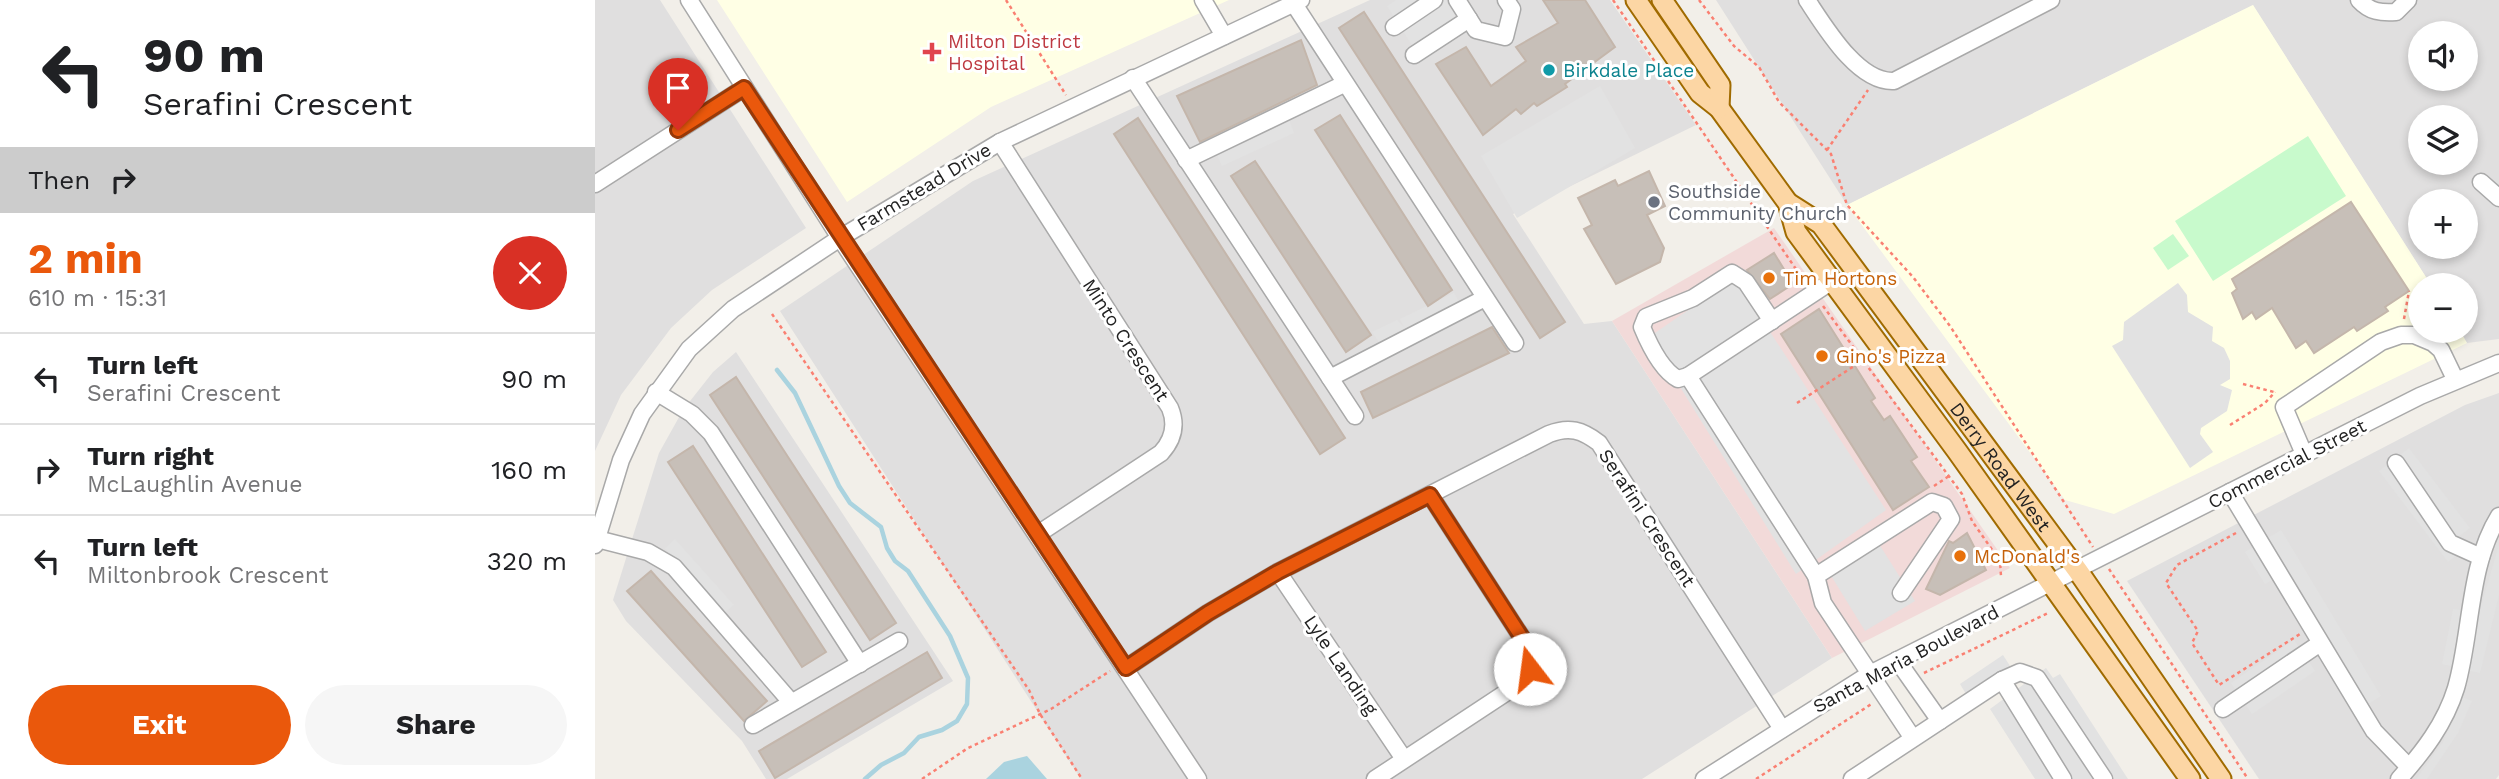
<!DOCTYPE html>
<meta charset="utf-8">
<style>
body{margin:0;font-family:"Work Sans",sans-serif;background:#f6f6f6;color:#202124;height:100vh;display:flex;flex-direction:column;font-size:26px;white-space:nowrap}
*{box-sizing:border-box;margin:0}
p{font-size:23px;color:#757577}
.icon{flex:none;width:38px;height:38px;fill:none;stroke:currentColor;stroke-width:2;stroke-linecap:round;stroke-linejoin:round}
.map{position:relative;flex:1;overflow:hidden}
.drawer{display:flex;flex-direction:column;background:#fff;width:595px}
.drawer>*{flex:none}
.top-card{background:#fff;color:#202124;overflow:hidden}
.controls{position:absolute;left:1813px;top:21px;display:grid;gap:14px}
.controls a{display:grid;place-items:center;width:70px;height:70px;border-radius:50%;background:#fff;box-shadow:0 4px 10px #0003;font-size:35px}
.pin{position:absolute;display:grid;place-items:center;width:60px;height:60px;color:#fff;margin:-72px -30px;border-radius:50% 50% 50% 0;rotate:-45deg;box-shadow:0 0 7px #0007}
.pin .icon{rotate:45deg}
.me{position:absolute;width:77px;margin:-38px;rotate:345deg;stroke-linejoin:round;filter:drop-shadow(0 0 5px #0008)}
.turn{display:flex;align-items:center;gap:24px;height:147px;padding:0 28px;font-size:32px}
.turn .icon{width:91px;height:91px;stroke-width:2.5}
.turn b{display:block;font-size:49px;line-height:60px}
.then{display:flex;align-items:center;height:66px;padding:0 28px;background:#0003;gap:14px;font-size:26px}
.round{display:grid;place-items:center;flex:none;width:74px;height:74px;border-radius:37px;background:#f6f6f6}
.overview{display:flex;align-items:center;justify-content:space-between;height:119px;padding:0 28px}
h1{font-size:42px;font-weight:700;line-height:52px;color:#ea580c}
.primary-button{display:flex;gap:14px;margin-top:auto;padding:14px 28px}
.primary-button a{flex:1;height:80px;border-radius:42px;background:#ea580c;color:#fff;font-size:28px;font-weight:700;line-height:80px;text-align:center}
.primary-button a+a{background:#f6f6f6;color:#202124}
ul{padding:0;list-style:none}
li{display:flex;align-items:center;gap:21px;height:91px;padding:0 28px;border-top:2px solid #e0e0e0}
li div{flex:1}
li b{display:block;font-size:26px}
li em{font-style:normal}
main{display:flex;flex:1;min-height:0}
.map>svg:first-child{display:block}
</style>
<main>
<section class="drawer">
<div class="top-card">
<div class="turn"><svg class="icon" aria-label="left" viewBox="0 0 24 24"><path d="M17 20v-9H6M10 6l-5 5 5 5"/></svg><div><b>90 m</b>Serafini Crescent</div></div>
<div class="then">Then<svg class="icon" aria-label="right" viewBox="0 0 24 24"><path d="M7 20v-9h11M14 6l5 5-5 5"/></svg></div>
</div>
<div class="overview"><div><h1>2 min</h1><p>610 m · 15:31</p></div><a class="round" style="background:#d93025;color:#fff"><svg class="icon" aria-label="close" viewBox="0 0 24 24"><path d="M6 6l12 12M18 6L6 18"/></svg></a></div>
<ul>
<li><svg class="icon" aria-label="left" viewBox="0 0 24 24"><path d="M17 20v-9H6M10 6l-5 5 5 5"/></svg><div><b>Turn left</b><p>Serafini Crescent</p></div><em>90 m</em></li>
<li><svg class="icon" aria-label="right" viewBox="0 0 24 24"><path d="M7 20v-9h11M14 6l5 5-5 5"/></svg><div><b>Turn right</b><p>McLaughlin Avenue</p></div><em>160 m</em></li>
<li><svg class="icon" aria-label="left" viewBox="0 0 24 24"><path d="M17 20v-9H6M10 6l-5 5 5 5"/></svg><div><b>Turn left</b><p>Miltonbrook Crescent</p></div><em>320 m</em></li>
</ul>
<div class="primary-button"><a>Exit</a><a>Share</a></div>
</section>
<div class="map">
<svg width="1904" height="779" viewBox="0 0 1904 779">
<rect width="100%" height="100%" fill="#f2efe9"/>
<g fill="#e0dfdf" fill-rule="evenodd">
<polygon points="0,0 65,0 211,228 117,290 76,328 26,395 0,451"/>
<polygon points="775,0 1015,0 1101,125 918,214 989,324 1017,321 1237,658 1047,779 486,779 185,311 378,181"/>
<path d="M 1121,0 L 1904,0 L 1904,339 L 1872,343 L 1865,331 L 1871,331 L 1871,285 L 1836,285 L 1658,5 L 1252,205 ZM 1825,33 L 1871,33 L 1871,79 L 1825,79 ZM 1825,117 L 1871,117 L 1871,163 L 1825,163 ZM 1825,201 L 1871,201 L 1871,247 L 1825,247 Z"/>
<polygon points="141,352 358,681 192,779 171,779 147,741 31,621 18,600 64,453 88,410 118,372"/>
<polygon points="1904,393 1904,775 1901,779 1664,779 1532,581 1870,405"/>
</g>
<polygon fill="#f2dad9" points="1179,228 1415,568 1237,658 1017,321"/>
<g fill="#ffffe5">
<polygon points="122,0 634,0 396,107 252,202"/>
<polygon points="1658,5 1836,285 1825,285 1825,331 1865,331 1872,343 1519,514 1470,500 1252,205"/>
</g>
<g fill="#c8facc">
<polygon points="1713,136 1751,196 1618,281 1580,221"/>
<polygon points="1578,234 1594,256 1573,270 1558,248"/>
</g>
<g fill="#e2e2e2">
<polygon points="801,0 851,0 871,32 827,61 792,6"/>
<polygon points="1005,86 1040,148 922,218 886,156"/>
<polygon points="694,120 699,133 627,166 621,153"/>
<polygon points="1140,278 1291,510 1201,574 1054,337"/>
<polygon points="1583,283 1592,295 1593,312 1618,327 1617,341 1629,348 1635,361 1635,379 1625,385 1637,390 1632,411 1606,428 1605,434 1618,452 1595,468 1517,346 1528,340 1529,322"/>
<polygon points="859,293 866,305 785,344 777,332 802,320 809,327 805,319"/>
<polygon points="1814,448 1875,528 1854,544 1862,555 1853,562 1784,471"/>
<polygon points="1686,530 1786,696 1760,712 1679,579 1670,584 1650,552"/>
<polygon points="80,539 139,605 128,614 70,548"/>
<polygon points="1284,544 1320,601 1270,631 1235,574"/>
<polygon points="1904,545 1904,595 1885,673 1847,664 1858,609 1884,613"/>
<polygon points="1699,640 1720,671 1657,714 1636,683"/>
<polygon points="1408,655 1415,666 1371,694 1365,684"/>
<polygon points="1451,668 1458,678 1465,674 1533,779 1440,779 1395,709"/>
<polygon points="1867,697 1877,701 1863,733 1832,779 1821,779 1848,742"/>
</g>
<polygon fill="#aad3df" points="432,756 452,779 391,779 409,762"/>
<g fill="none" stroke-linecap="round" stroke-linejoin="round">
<polyline stroke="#aad3df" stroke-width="4.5" points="182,370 200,393 244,486 255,503 286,527 292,548 300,561 313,571 355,636 373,678 372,704 362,721 347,730 324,737 309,753 286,765 270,779"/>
</g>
<g fill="#c7bfb8" stroke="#c4b6ab" stroke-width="2">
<polygon points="948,0 990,0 1020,47 970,84 972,87 942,106 939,103 926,114 921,109 888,135 841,64 871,47 896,86 931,61 921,47 963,23"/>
<polygon points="769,12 970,322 945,338 744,28"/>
<polygon points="706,40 722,85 605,142 582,96"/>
<polygon points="745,115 857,290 833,306 720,130"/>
<polygon points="543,118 750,438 725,454 519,134"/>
<polygon points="660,161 776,335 751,352 636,176"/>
<polygon points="1054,171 1070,206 1052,215 1069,248 1065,262 1021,284 989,229 997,225 983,198 1020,180 1023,186"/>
<polygon points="1756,202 1814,291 1790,307 1793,311 1762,331 1759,327 1719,353 1711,341 1701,348 1677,308 1661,319 1657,312 1648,319 1637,293 1642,289 1637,279"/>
<polygon points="1179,253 1198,284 1175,299 1152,270"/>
<polygon points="1224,309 1280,398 1276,401 1289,420 1295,416 1322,457 1316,461 1334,487 1298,510 1186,334"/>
<polygon points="897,327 914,353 778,418 766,392"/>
<polygon points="141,377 301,623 275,640 115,395"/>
<polygon points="98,446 231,652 207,667 73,462"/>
<polygon points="1372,533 1391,570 1345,595 1331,589 1354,541 1358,543"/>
<polygon points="56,571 172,701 149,721 32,591"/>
<polygon points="332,652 347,678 180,778 164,751"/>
</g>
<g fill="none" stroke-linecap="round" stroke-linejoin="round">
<defs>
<g id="minor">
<polyline points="94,0 245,238 603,779"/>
<polyline points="608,0 629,36"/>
<polyline points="862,0 881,30 910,37 917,9 911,0"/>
<path d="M 1212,0 C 1230,27 1263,83 1299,81 L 1456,0"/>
<path d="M 1764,0 C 1775,12 1786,13 1801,12 L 1813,0"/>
<polyline points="699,4 920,343"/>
<polyline points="799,27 839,0"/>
<polyline points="819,55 874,19"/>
<polyline points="538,78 760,416"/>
<path d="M 405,142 L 575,408 C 582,425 578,440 566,453 L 443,534"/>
<polyline points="591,160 749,84"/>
<polyline points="1886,182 1904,198"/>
<polyline points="0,184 149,88"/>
<polyline points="1237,281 1093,376 1221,576 1228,603 1317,737"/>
<path d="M 1093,376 L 1083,379 C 1066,370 1054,344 1047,327 L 1051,317 L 1098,298 L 1137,273 L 1151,282 L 1177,321"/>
<polyline points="735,378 890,298"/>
<polyline points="61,392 97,414 116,433 265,664"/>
<polyline points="1709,454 1689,407 1786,342 1806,335 1819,335 1838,343 1846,350 1860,379"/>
<polyline points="1801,463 1855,543 1886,557"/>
<polyline points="1635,492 1779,731 1814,767"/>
<polyline points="2,539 53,552 79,567 196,702"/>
<polyline points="0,545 26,460 47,414 94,349 138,309 245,238 405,142 706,0"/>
<polyline points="683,572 809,759"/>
<polyline points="1221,576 1337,502 1349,506 1356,519 1306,593"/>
<polyline points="1302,660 1345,721"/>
<path d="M 531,668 L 613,613 L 683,572 L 954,434 C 974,426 987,430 1004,443 L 1187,729"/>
<polyline points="1407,680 1468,779"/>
<polyline points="1628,709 1724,644"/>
<polyline points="158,725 304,641"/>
<path d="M 780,779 L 921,686 C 935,674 940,662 931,644 L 835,495"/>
<polyline points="1109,779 1273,675 1825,396 1904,363"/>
<polyline points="1257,779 1407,680 1425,672 1442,678 1509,779"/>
<path d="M 1804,779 C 1828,752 1850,724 1861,688 C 1877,633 1873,566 1904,516"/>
</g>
<g id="major">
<polyline points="1041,0 1105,93 1124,108 1193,203 1201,232 1362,451 1595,779"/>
<polyline points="1067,0 1125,85 1124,108"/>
<path id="s1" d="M 1193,203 L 1226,224 L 1483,571 L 1626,779"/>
</g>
</defs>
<use href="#minor" stroke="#a9a9a9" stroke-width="19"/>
<use href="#major" stroke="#a06b00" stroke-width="23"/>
<g stroke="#fa8072" stroke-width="2.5" stroke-dasharray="3.5 3.5" stroke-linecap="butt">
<polyline points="411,0 471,95"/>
<polyline points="1018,0 1209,281"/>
<polyline points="1104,0 1139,46 1164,67 1184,102 1236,154 1252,205 1318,277 1355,326 1498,547"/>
<polyline points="1232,150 1273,90"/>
<polyline points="1228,306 1367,494 1377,521 1405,561 1406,576"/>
<polyline points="177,314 434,690 445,714 487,779"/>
<polyline points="1809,319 1814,291"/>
<polyline points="1648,384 1679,392"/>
<polyline points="1202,403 1270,359"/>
<polyline points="1635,425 1670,403 1680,392"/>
<polyline points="1339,486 1354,476"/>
<polyline points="1641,533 1582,565 1571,583 1603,631 1597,643 1624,685 1705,634"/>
<polyline points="1514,569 1653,779"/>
<polyline points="1329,673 1455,612"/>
<polyline points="327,779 373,748 456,709 515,671"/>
<polyline points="1161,779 1278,703"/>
</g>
<use href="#minor" stroke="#fff" stroke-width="16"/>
<use href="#major" stroke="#fcd6a4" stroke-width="19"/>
</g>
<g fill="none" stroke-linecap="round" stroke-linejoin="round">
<defs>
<polyline id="route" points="83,130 149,88 531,668 613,613 683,572 835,495 931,644 937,656 935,669"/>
</defs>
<use href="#route" stroke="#983908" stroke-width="18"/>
<use href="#route" stroke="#ea580c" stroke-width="12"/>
</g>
<path fill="#e0444e" stroke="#fff" stroke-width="2.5" d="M333.5 41.5h7v7h7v7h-7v7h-7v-7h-7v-7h7z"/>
<circle fill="#0f9aa8" stroke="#fff" stroke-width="2.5" cx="954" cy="70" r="7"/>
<circle fill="#6b7280" stroke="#fff" stroke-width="2.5" cx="1059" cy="202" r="7"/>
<g fill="#e8710a" stroke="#fff" stroke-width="2.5">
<circle cx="1174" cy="278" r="7"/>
<circle cx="1227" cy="356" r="7"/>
<circle cx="1365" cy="556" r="7"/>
</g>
<g text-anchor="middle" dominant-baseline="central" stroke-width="6" stroke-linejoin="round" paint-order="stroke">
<g font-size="19" fill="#be3a42" stroke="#fff" text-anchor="start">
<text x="353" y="41">Milton District<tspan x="353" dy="22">Hospital</tspan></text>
</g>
<g font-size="19" fill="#0d838f" stroke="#fff" text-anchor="start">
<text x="968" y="70">Birkdale Place</text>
</g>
<g font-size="19" fill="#222" stroke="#fff">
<text transform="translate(329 187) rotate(-31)">Farmstead Drive</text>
<text transform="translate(531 340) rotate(57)">Minto Crescent</text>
<text transform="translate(1692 464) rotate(-27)">Commercial Street</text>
<text stroke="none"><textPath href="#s1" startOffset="341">Derry Road West</textPath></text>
<text transform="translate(1052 518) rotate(57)">Serafini Crescent</text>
<text transform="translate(1311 659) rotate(-28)">Santa Maria Boulevard</text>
<text transform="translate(746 665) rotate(56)">Lyle Landing</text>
</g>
<g font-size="19" fill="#5b616d" stroke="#fff" text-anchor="start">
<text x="1073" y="191">Southside<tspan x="1073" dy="22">Community Church</tspan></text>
</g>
<g font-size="19" fill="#c56008" stroke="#fff" text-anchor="start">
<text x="1188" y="278">Tim Hortons</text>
<text x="1241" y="356">Gino's Pizza</text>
<text x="1379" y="556">McDonald's</text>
</g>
</g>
</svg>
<div class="controls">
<a><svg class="icon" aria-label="sound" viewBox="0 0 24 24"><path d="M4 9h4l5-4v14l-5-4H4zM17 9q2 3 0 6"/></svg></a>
<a><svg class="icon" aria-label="layers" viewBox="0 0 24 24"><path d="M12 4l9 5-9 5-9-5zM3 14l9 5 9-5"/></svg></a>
<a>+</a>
<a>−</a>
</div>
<div class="pin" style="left:83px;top:130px;background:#d93025"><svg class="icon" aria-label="arrive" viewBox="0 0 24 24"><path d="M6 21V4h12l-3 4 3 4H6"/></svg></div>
<svg class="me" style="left:935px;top:669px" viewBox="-20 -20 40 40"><circle r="19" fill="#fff"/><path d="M0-13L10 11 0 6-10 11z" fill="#ea580c"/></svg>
</div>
</main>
